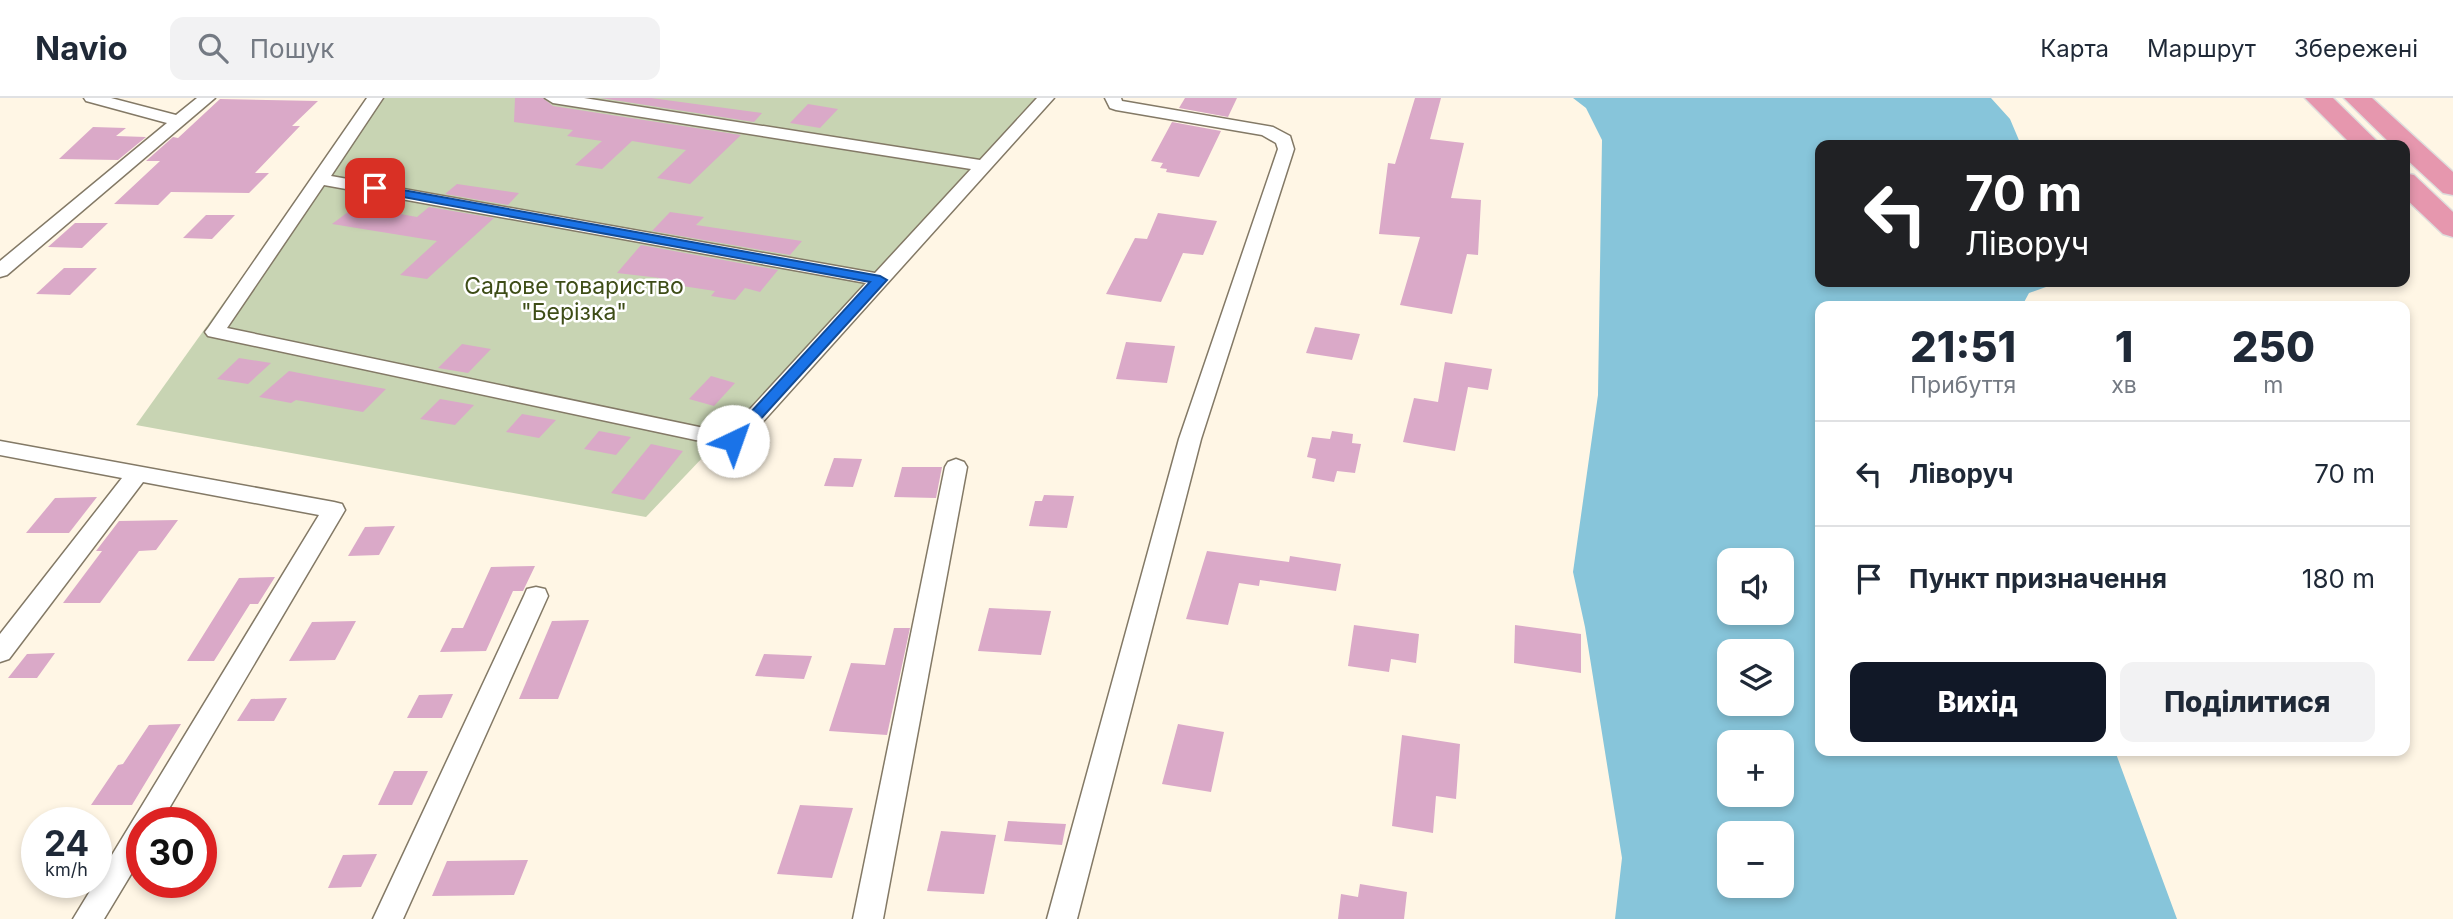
<!DOCTYPE html>
<html lang="uk">
<meta charset="utf-8">
<style>
body{margin:0;font-family:Inter,sans-serif;background:#f2f2f3;color:#1f2937;height:100vh;display:flex;flex-direction:column;font-size:26px;white-space:nowrap}
*{box-sizing:border-box;margin:0}
p{font-size:23px;color:#747a83}
.icon{flex:none;width:38px;height:38px;fill:none;stroke:currentColor;stroke-width:2;stroke-linecap:round;stroke-linejoin:round}
.map{position:relative;flex:1;overflow:hidden}
.side{position:absolute;left:1815px;top:203px;width:595px;height:455px;display:flex;flex-direction:column;background:#fff;border-radius:14px;box-shadow:0 4px 10px #0003}
.side>*{flex:none}
.top-card{position:absolute;left:1815px;top:42px;width:595px;height:147px;border-radius:14px;box-shadow:0 4px 10px #0003;background:#202124;color:#fff;overflow:hidden}
.tools{position:absolute;left:1717px;top:450px;display:grid;gap:14px}
.tools a{display:grid;place-items:center;width:77px;height:77px;border-radius:14px;background:#fff;box-shadow:0 4px 10px #0003;font-size:35px}
.speed{position:absolute;left:21px;top:709px;display:flex;gap:14px;font-size:35px;font-weight:700;text-align:center}
.speed>*{display:grid;place-content:center;width:91px;height:91px;border-radius:50%;background:#fff;box-shadow:0 4px 10px #0003;line-height:1}
.speed small{font-size:18px;font-weight:400}
.speed .limit{border:10px solid #d22;background:#fff;color:#111}
.pin{position:absolute;display:grid;place-items:center;width:60px;height:60px;color:#fff;margin:-30px;border-radius:14px;box-shadow:0 4px 10px #0006}
.me{position:absolute;width:77px;margin:-38px;rotate:42deg;stroke-linejoin:round;filter:drop-shadow(0 0 5px #0008)}
.turn{display:flex;align-items:center;gap:24px;height:147px;padding:0 35px;font-size:32px}
.turn .icon{width:91px;height:91px;stroke-width:2.5}
.turn b{display:block;font-size:49px;line-height:60px}
.eta{display:flex;justify-content:space-evenly;align-items:center;height:119px;text-align:center}
.eta b{font-size:42px;font-weight:800;line-height:49px}
.primary-button{display:flex;gap:14px;margin-top:auto;padding:14px 35px}
.primary-button a{flex:1;height:80px;border-radius:14px;background:#111827;color:#fff;font-size:28px;font-weight:800;line-height:80px;text-align:center}
.primary-button a+a{background:#f2f2f3;color:#1f2937}
ul{padding:0;list-style:none}
li{display:flex;align-items:center;gap:21px;height:105px;padding:0 35px;border-top:2px solid #e0e1e3}
li div{flex:1}
li b{display:block;font-size:26px}
li em{font-style:normal}
header{display:flex;align-items:center;gap:42px;box-sizing:border-box;height:98px;padding:0 35px;background:#fff;border-bottom:2px solid #e0e1e3}
header strong{font-size:33px}
nav{display:flex;gap:38px;margin-inline-start:auto;font-size:24px}
.search{width:490px;height:63px;background:#f2f2f3;display:flex;align-items:center;gap:18px;box-sizing:border-box;padding:0 24px;border-radius:14px;color:#747a83;font-size:26px}
.map>svg:first-child{display:block}
</style>
<header>
<strong>Navio</strong>
<div class="search"><svg class="icon" aria-label="search" viewBox="0 0 24 24"><circle cx="10" cy="10" r="6"/><path d="M15 15l6 6"/></svg>Пошук</div>
<nav><a>Карта</a><a>Маршрут</a><a>Збережені</a></nav>
</header>
<div class="map">
<svg width="2453" height="821" viewBox="0 0 2453 821">
<rect width="100%" height="100%" fill="#fff6e5"/>
<polygon fill="#c8d4b3" points="370,0 1045,0 646,419 136,327"/>
<path fill="#87c5da" fill-rule="evenodd" d="M 1573,0 L 1991,0 L 2010,21 L 2021,47 L 1820,47 L 1820,184 L 2060,184 L 2029,195 L 2022,208 L 1820,208 L 1820,653 L 2115,653 L 2177,821 L 1615,821 L 1622,760 L 1585,529 L 1573,474 L 1598,297 L 1602,42 L 1586,10 ZM 1729,462 L 1782,462 L 1782,514 L 1729,514 ZM 1729,553 L 1782,553 L 1782,606 L 1729,606 ZM 1729,644 L 1782,644 L 1782,696 L 1729,696 ZM 1782,735 L 1782,788 L 1729,788 L 1729,735 Z"/>
<g fill="#daa9c8">
<polygon points="515,0 543,0 553,8 741,37 690,86 657,80 686,52 632,43 602,71 575,67 602,43 567,38 573,32 514,24"/>
<polygon points="601,0 651,0 762,15 754,24"/>
<polygon points="1185,0 1237,0 1228,19 1179,10"/>
<polygon points="1415,0 1441,0 1430,41 1464,45 1451,100 1481,102 1478,157 1467,156 1452,216 1400,207 1420,139 1379,136 1388,65 1395,66"/>
<polygon points="220,1 318,3 292,28 300,28 255,75 269,75 249,95 171,94 158,107 114,106 160,63 146,63 173,39 178,40"/>
<polygon points="808,6 838,11 820,30 790,25"/>
<polygon points="1172,24 1221,33 1199,79 1166,74 1167,71 1160,70 1163,65 1151,63"/>
<polygon points="93,29 126,30 116,38 146,39 118,62 59,61"/>
<polygon points="457,86 519,95 508,107 445,96"/>
<polygon points="356,108 417,119 429,109 494,120 427,181 400,177 437,143 332,126"/>
<polygon points="670,114 704,119 696,127 802,143 790,157 652,133"/>
<polygon points="1158,115 1217,123 1203,157 1183,155 1161,204 1106,196 1135,140 1147,141"/>
<polygon points="206,117 235,117 212,141 183,140"/>
<polygon points="75,125 108,125 82,150 48,149"/>
<polygon points="641,147 778,172 760,194 745,190 735,202 711,198 715,193 656,184 660,180 617,175"/>
<polygon points="64,170 97,170 70,197 36,196"/>
<polygon points="1315,229 1360,236 1352,262 1306,255"/>
<polygon points="1126,244 1175,248 1167,285 1116,281"/>
<polygon points="462,246 491,251 468,275 438,270"/>
<polygon points="239,260 271,265 248,286 217,281"/>
<polygon points="1445,264 1492,271 1488,292 1468,289 1455,353 1403,344 1414,300 1438,304"/>
<polygon points="289,273 320,279 386,291 363,314 296,302 291,305 259,299"/>
<polygon points="711,278 735,285 714,308 689,301"/>
<polygon points="440,301 474,307 455,327 420,321"/>
<polygon points="522,316 556,322 539,340 506,334"/>
<polygon points="599,333 631,339 616,357 584,351"/>
<polygon points="1332,333 1353,336 1352,345 1361,346 1355,375 1337,373 1334,384 1312,380 1316,361 1307,359 1312,339 1330,341"/>
<polygon points="651,346 683,353 644,402 611,395"/>
<polygon points="834,360 862,361 853,389 824,388"/>
<polygon points="902,369 942,369 936,400 894,399"/>
<polygon points="1044,397 1074,398 1067,430 1029,428 1035,403 1042,403"/>
<polygon points="97,399 69,435 26,435 55,400"/>
<polygon points="178,422 156,452 139,453 100,505 63,505 102,453 96,453 119,423"/>
<polygon points="395,428 379,457 348,458 365,429"/>
<polygon points="1207,453 1289,464 1290,458 1341,466 1336,493 1260,482 1259,488 1239,485 1228,527 1186,521"/>
<polygon points="535,468 523,493 513,493 486,553 440,554 452,530 463,530 491,469"/>
<polygon points="275,479 258,506 250,506 214,563 187,563 239,480"/>
<polygon points="989,510 1051,513 1041,557 978,553"/>
<polygon points="589,522 558,601 519,601 552,523"/>
<polygon points="356,523 335,562 289,563 312,524"/>
<polygon points="1354,527 1419,536 1416,565 1391,561 1389,574 1348,568"/>
<polygon points="1515,527 1581,536 1581,575 1514,565"/>
<polygon points="894,530 910,530 887,637 829,633 851,565 885,567"/>
<polygon points="55,555 37,580 8,580 27,556"/>
<polygon points="764,556 812,558 804,581 755,578"/>
<polygon points="453,596 442,620 407,620 419,597"/>
<polygon points="287,600 274,623 237,623 251,601"/>
<polygon points="181,626 132,707 91,707 118,667 123,666 149,627"/>
<polygon points="1178,626 1224,634 1211,694 1162,686"/>
<polygon points="1402,637 1460,646 1456,701 1436,698 1433,735 1392,728"/>
<polygon points="394,673 428,673 412,707 378,707"/>
<polygon points="800,707 853,710 832,780 777,776"/>
<polygon points="1008,723 1066,726 1062,747 1004,743"/>
<polygon points="941,733 996,737 984,796 927,793"/>
<polygon points="377,756 361,789 328,790 343,757"/>
<polygon points="528,762 514,797 432,798 447,763"/>
<polygon points="1360,786 1407,794 1404,821 1338,821 1341,796 1358,799"/>
</g>
<g fill="none" stroke-linecap="round" stroke-linejoin="round">
<defs>
<g id="street">
<polygon points="84,0 111,0 176,17 197,0 215,0 7,177 0,179 0,163 167,25 86,3"/>
<path d="M 367,0 L 383,0 L 331,78 L 875,175 L 971,71 L 553,5 L 545,0 L 584,0 L 980,62 L 1037,0 L 1054,0 L 741,348 L 733,350 L 208,238 L 205,234 L 208,230 ZM 324,87 L 866,185 L 728,335 L 227,230 Z"/>
<polygon points="1105,0 1121,0 1122,3 1273,29 1290,38 1294,51 1201,341 1077,821 1047,821 1179,341 1278,51 1276,45 1262,37 1116,12 1110,10"/>
<polygon points="0,343 334,404 342,406 345,412 161,724 142,724 142,758 104,821 73,821 319,417 143,384 9,561 0,564 0,536 122,380 0,357"/>
<polygon points="956,361 964,364 967,369 883,821 853,821 945,369 948,364"/>
<polygon points="536,489 545,491 548,498 403,821 373,821 524,498 527,491"/>
</g>
<g id="primary">
<polygon points="2305,0 2333,0 2381,47 2352,47"/>
<polygon points="2344,0 2372,0 2453,74 2453,97 2443,95 2404,59 2404,47 2392,47"/>
<polygon points="2404,75 2414,77 2453,114 2453,139 2443,136 2404,99"/>
</g>
</defs>
<use href="#street" stroke="#837966" stroke-width="3"/>
<use href="#primary" stroke="#dedddc" stroke-width="3"/>
<use href="#street" fill="#fff" fill-rule="evenodd"/>
<use href="#primary" fill="#e697ae" fill-rule="evenodd"/>
</g>
<polygon fill="#1a73e8" stroke="#114b97" stroke-width="2" points="375,87 880,178 887,182 738,346 728,346 725,343 728,339 870,184 370,93 370,88"/>
<g text-anchor="middle" dominant-baseline="central" stroke-width="5" stroke-linejoin="round" paint-order="stroke">
<g font-size="23" fill="#3e4d17" stroke="#fff">
<text x="574" y="188">Садове товариство<tspan x="574" dy="26">"Берізка"</tspan></text>
</g>
</g>
</svg>
<div class="tools">
<a><svg class="icon" aria-label="sound" viewBox="0 0 24 24"><path d="M4 9h4l5-4v14l-5-4H4zM17 9q2 3 0 6"/></svg></a>
<a><svg class="icon" aria-label="layers" viewBox="0 0 24 24"><path d="M12 4l9 5-9 5-9-5zM3 14l9 5 9-5"/></svg></a>
<a>+</a>
<a>−</a>
</div>
<div class="speed"><div>24<small>km/h</small></div><div class="limit">30</div></div>
<div class="pin" style="left:375px;top:90px;background:#d93025"><svg class="icon" aria-label="arrive" viewBox="0 0 24 24"><path d="M6 21V4h12l-3 4 3 4H6"/></svg></div>
<svg class="me" style="left:733px;top:343px" viewBox="-20 -20 40 40"><circle r="19" fill="#fff"/><path d="M0-13L10 11 0 6-10 11z" fill="#1a73e8"/></svg>
<div class="top-card">
<div class="turn"><svg class="icon" aria-label="left" viewBox="0 0 24 24"><path d="M17 20v-9H6M10 6l-5 5 5 5"/></svg><div><b>70 m</b>Ліворуч</div></div>
</div>
<section class="side">
<div class="eta">
<div><b>21:51</b><p>Прибуття</p></div>
<div><b>1</b><p>хв</p></div>
<div><b>250</b><p>m</p></div>
</div>
<ul>
<li><svg class="icon" aria-label="left" viewBox="0 0 24 24"><path d="M17 20v-9H6M10 6l-5 5 5 5"/></svg><div><b>Ліворуч</b></div><em>70 m</em></li>
<li><svg class="icon" aria-label="arrive" viewBox="0 0 24 24"><path d="M6 21V4h12l-3 4 3 4H6"/></svg><div><b>Пункт призначення</b></div><em>180 m</em></li>
</ul>
<div class="primary-button"><a>Вихід</a><a>Поділитися</a></div>
</section>
</div>
